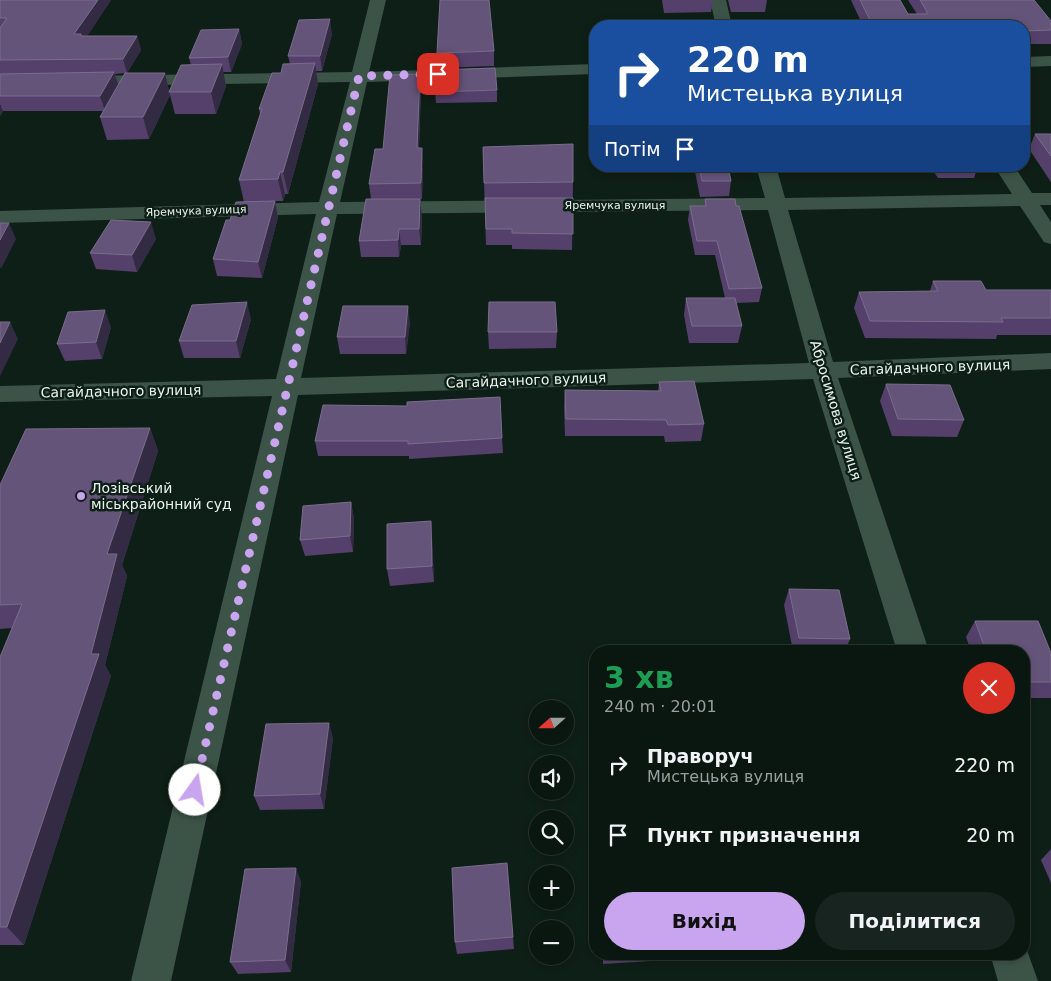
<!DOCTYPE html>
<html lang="uk">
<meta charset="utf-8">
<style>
body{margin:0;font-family:"DejaVu Sans",sans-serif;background:#18241f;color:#f1f3f6;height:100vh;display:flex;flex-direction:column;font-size:19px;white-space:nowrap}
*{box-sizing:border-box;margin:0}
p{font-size:16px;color:#999f9f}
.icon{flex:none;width:28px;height:28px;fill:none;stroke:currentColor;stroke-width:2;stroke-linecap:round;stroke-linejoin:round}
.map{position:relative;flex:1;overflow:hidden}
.side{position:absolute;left:589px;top:645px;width:441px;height:315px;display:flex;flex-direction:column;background:#0a1711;border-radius:20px;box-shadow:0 2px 8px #0003,0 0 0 1px #2a3631}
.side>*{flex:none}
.banner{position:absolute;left:589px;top:20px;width:441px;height:152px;border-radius:20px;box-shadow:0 2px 8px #0003,0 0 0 1px #2a3631;background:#1a4fa0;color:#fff;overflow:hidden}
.needle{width:32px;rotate:249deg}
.buttons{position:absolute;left:529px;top:700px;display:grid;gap:10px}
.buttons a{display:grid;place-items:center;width:45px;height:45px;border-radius:50%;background:#0a1711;box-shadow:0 2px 8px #0003,0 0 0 1px #2a3631;font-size:25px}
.pin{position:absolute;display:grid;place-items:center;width:42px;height:42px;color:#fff;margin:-21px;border-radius:10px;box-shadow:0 2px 8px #0006}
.me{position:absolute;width:55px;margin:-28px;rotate:13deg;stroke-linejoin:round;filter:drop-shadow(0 0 4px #0008)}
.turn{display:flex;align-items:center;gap:18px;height:105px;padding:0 15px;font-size:22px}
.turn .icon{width:65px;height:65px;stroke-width:2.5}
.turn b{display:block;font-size:35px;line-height:42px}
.then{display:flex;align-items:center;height:48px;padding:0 15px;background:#0003;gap:10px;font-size:19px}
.round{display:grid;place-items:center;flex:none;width:52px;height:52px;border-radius:26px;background:#18241f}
.head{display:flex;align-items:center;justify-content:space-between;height:85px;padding:0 15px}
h1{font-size:30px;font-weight:700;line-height:38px;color:#1e9e55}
.cta{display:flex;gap:10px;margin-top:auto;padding:10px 15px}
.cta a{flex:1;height:58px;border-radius:30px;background:#c8a5ee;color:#111;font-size:20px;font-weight:700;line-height:58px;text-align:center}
.cta a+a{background:#18241f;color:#f1f3f6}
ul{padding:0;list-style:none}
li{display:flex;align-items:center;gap:15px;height:70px;padding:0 15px}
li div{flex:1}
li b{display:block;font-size:19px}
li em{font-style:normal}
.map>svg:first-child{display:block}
</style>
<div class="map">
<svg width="1051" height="981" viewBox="0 0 1051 981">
<rect width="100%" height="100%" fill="#0e1f17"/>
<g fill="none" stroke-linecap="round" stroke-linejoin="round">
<g fill="#3c5447" fill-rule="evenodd">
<path d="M 370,0 L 386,0 L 369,72 L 595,64 L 595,74 L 367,82 L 340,202 L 765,198 L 756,166 L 776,166 L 785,198 L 1012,194 L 994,166 L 1014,166 L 1032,193 L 1051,193 L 1051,205 L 1040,205 L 1051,222 L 1051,244 L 1044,242 L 1020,206 L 788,210 L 833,362 L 1051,353 L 1051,369 L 838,378 L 929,651 L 897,651 L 813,379 L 298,395 L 171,981 L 131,981 L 272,396 L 0,402 L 0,386 L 276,379 L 316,214 L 0,223 L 0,211 L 319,202 L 350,82 L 79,86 L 73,85 L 70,81 L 73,77 L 79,76 L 352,72 ZM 768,210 L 809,363 L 301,378 L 337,214 Z"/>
<polygon points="710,0 726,0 732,26 716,26"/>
<polygon points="1051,56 1051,66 1024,67 1024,57"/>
<polygon points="1024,942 1038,981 998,981 990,954 1024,954"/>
</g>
</g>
<g fill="#55406b" fill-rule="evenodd">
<path d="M 0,0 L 111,0 L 87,36 L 137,36 L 141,50 L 127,73 L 165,73 L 169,92 L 191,65 L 189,58 L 239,29 L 242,44 L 231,72 L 223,72 L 226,86 L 216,114 L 175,114 L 170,95 L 149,139 L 107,140 L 100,117 L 103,111 L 3,111 L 0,116 ZM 125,73 L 118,85 L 115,74 Z"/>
<polygon points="662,0 713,0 711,12 664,13"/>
<polygon points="728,0 767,0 765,12 731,12"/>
<polygon points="851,0 900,0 908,14 917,14 908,0 1034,0 1051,30 1051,44 1024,44 1024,26 863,26"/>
<polygon points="332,34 322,71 316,71 318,84 288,194 285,194 283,201 275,201 278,217 262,278 217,276 213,259 230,220 244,202 239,180 260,114 259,109 281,73 290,64 288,56"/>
<polygon points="494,51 494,66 438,68 437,53"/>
<polygon points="420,74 421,89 419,148 422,148 423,163 422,199 420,199 422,215 421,245 401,245 399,257 361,257 359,241 371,199 369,184 383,149"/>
<polygon points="497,90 497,102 436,103 435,92"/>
<polygon points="1035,134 1051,134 1051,182 1029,149"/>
<polygon points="483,147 573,182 572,250 512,249 512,245 486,245"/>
<polygon points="694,166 728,166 731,181 729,196 700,197"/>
<polygon points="930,166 978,166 974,178 938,178"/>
<polygon points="705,199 736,206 762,288 759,302 736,303 742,326 738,343 689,343 684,315 686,298 725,298 715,255 695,255 688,220 690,206 704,206"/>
<polygon points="156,239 137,272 96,269 90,253"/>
<polygon points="933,281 986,290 1051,290 1051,335 997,335 996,339 865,338 854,308 859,292 930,291"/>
<polygon points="251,319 240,358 184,358 179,341"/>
<polygon points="410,322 406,354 340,354 337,337"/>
<polygon points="111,327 102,359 65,361 57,344"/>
<polygon points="488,332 557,332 556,348 489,349"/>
<polygon points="659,382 704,424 701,441 665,442 664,436 565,436 564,407 565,390 658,391"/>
<polygon points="886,384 964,420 957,437 892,436 880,401"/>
<polygon points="150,428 158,451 122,565 127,576 105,665 111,676 24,945 0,945 0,657 12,628 0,629 0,485"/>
<polygon points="502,438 503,453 409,459 409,456 318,456 315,441"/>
<polygon points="351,502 354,519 353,552 305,556 300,540"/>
<polygon points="432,538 434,582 390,586 387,569"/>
<polygon points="789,589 850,639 845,651 793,651 784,605"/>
<polygon points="975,621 1051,653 1051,698 1024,698 1024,651 971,651 966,637"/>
<polygon points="333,738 324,809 260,810 254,796"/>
<polygon points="1051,849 1051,883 1041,860"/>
<polygon points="301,881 291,972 238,974 230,962"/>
<polygon points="513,937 514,949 457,954 455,942"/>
<polygon points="603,954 653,954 651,961 603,964"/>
</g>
<g fill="#322b43">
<polygon points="98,0 111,0 84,41 74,34"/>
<polygon points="330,19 332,34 322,71 320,56"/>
<polygon points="239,29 242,44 231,72 228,57"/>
<polygon points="137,36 141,50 127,73 123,59"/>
<polygon points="315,63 318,84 288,194 283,172"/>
<polygon points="222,64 226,86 216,114 211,92"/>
<polygon points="114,72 119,87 105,111 100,96"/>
<polygon points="165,73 170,95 149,139 143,117"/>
<polygon points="420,74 421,89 418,164 417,148"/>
<polygon points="0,104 3,111 0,116"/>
<polygon points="422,148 423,163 422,199 421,183"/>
<polygon points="280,172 285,194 283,201 278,179"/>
<polygon points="420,199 422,215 421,245 419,229"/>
<polygon points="275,201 278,217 262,278 258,262"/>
<polygon points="151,222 156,239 137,272 132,255"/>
<polygon points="9,223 16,239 1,269 0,267 0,240"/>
<polygon points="399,229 401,245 399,257 398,240"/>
<polygon points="247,302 251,319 240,358 236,341"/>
<polygon points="408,306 410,322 406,354 405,337"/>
<polygon points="105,310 111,327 102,359 96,342"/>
<polygon points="10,322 18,339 0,376 0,343"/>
<polygon points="150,428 158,451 122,565 127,576 105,665 111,676 24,945 7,927 91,654 107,554"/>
<polygon points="351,502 354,519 353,552 350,536"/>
<polygon points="431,521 432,538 434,582 432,566"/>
<polygon points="329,723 333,738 324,809 320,794"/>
<polygon points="296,868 301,881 291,972 285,960"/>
</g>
<g fill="#655479" stroke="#7a6d8b">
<polygon points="0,0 98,0 74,34 81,34 81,36 137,36 123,59 0,60 0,28 7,18 0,18"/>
<polygon points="440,0 489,0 494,51 437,53"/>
<polygon points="860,0 900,0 908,14 927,14 927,12 920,0 1034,0 1051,21 1051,30 1024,31 1024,26 873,26"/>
<polygon points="330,19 320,56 288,56 299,20"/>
<polygon points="687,24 688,26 618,26 618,25"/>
<polygon points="239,29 228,57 189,58 201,30"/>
<polygon points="315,63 283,172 280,172 278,179 239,180 262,109 259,109 272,73 281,73 283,64"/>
<polygon points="222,64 211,92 169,92 181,65"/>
<polygon points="495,68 497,90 435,92 437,70"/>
<polygon points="114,72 100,96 0,96 0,74"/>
<polygon points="125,73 165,73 143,117 100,117"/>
<polygon points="420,74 417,148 422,148 421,183 369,184 375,149 383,149 390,75"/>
<polygon points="1035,134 1051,134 1051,156"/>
<polygon points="573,144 573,182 484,183 483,147"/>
<polygon points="699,166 728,166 731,181 702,181"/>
<polygon points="485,198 573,198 573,234 512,233 512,229 486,229"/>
<polygon points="366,199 420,199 419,229 399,229 398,240 359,241"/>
<polygon points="705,199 735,199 736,206 739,206 762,288 729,289 717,241 697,241 690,206 706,206"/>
<polygon points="275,201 258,262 213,259 226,220 230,220 236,202"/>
<polygon points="111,220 151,222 132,255 90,253"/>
<polygon points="0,223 9,223 0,240"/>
<polygon points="933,281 981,281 986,290 1051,290 1051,318 1001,318 1003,322 870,321 859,292 938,291"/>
<polygon points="686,298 735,298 742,326 692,326"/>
<polygon points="247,302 236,341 179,341 192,305"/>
<polygon points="489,302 555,302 557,332 488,332"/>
<polygon points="343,306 408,306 405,337 337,337"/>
<polygon points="105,310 96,342 57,344 68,312"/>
<polygon points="0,322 10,322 0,343"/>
<polygon points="694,381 704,424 668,425 666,420 566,419 565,390 661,391 659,382"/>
<polygon points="886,384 950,385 964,420 898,419"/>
<polygon points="500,397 502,438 408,444 408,441 315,441 323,405 407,406 407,402"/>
<polygon points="150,428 107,554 117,554 91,654 99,654 7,927 0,927 0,657 22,604 0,605 0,485 26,429"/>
<polygon points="351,502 350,536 300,540 303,506"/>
<polygon points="431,521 432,566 387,569 387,524"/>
<polygon points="789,589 839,590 850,639 799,638"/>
<polygon points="975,621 1038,621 1051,653 1051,682 1024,682 1024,651 986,651"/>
<polygon points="329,723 320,794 254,796 266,724"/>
<polygon points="507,863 513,937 455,942 452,868"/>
<polygon points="296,868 285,960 230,962 245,869"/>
</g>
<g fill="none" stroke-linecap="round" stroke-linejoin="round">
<polyline stroke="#c8a5ee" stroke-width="9" stroke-dasharray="0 16.2" points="195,790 359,76 438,74"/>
</g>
<circle fill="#c8a5ee" stroke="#0e1f17" stroke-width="2" cx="81" cy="496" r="5"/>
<g text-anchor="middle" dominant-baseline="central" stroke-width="5" stroke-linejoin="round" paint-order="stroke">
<g font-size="11" fill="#e9f3ed" stroke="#0e1f17">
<text x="615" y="205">Яремчука вулиця</text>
<text transform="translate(196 211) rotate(-2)">Яремчука вулиця</text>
</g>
<g font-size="14" fill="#e9f3ed" stroke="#0e1f17">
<text transform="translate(930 367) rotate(-2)">Сагайдачного вулиця</text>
<text transform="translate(526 380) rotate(-2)">Сагайдачного вулиця</text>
<text transform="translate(121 391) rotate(-1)">Сагайдачного вулиця</text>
<text transform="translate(836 410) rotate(73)">Абросимова вулиця</text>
</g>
<g font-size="14" fill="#e9f3ed" stroke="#0e1f17" text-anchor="start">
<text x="91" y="488">Лозівський<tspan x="91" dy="16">міськрайонний суд</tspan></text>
</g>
</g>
</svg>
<div class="buttons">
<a><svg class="needle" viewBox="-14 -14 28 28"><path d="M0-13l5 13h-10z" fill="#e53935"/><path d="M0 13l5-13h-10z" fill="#999f9f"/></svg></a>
<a><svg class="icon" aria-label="sound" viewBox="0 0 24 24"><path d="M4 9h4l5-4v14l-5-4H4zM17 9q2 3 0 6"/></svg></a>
<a><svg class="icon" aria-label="search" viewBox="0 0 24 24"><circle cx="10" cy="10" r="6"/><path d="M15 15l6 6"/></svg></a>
<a>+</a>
<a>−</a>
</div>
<div class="pin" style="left:438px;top:74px;background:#d93025"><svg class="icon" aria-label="arrive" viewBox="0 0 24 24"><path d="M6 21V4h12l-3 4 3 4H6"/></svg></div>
<svg class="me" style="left:195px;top:790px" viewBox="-20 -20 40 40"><circle r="19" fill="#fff"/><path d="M0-13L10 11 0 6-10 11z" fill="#c8a5ee"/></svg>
<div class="banner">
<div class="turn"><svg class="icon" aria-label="right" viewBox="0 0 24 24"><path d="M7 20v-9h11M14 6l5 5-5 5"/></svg><div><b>220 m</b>Мистецька вулиця</div></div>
<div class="then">Потім<svg class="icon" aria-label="arrive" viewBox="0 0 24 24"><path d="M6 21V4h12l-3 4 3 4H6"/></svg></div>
</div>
<section class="side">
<div class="head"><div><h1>3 хв</h1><p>240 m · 20:01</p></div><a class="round" style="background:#d93025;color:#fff"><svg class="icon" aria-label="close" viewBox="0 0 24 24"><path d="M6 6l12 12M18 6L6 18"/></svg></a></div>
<ul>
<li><svg class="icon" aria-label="right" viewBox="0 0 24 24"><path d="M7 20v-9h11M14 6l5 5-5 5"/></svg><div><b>Праворуч</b><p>Мистецька вулиця</p></div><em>220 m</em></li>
<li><svg class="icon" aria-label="arrive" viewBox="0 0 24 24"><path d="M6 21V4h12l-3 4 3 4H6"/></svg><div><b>Пункт призначення</b></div><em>20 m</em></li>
</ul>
<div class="cta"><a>Вихід</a><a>Поділитися</a></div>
</section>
</div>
